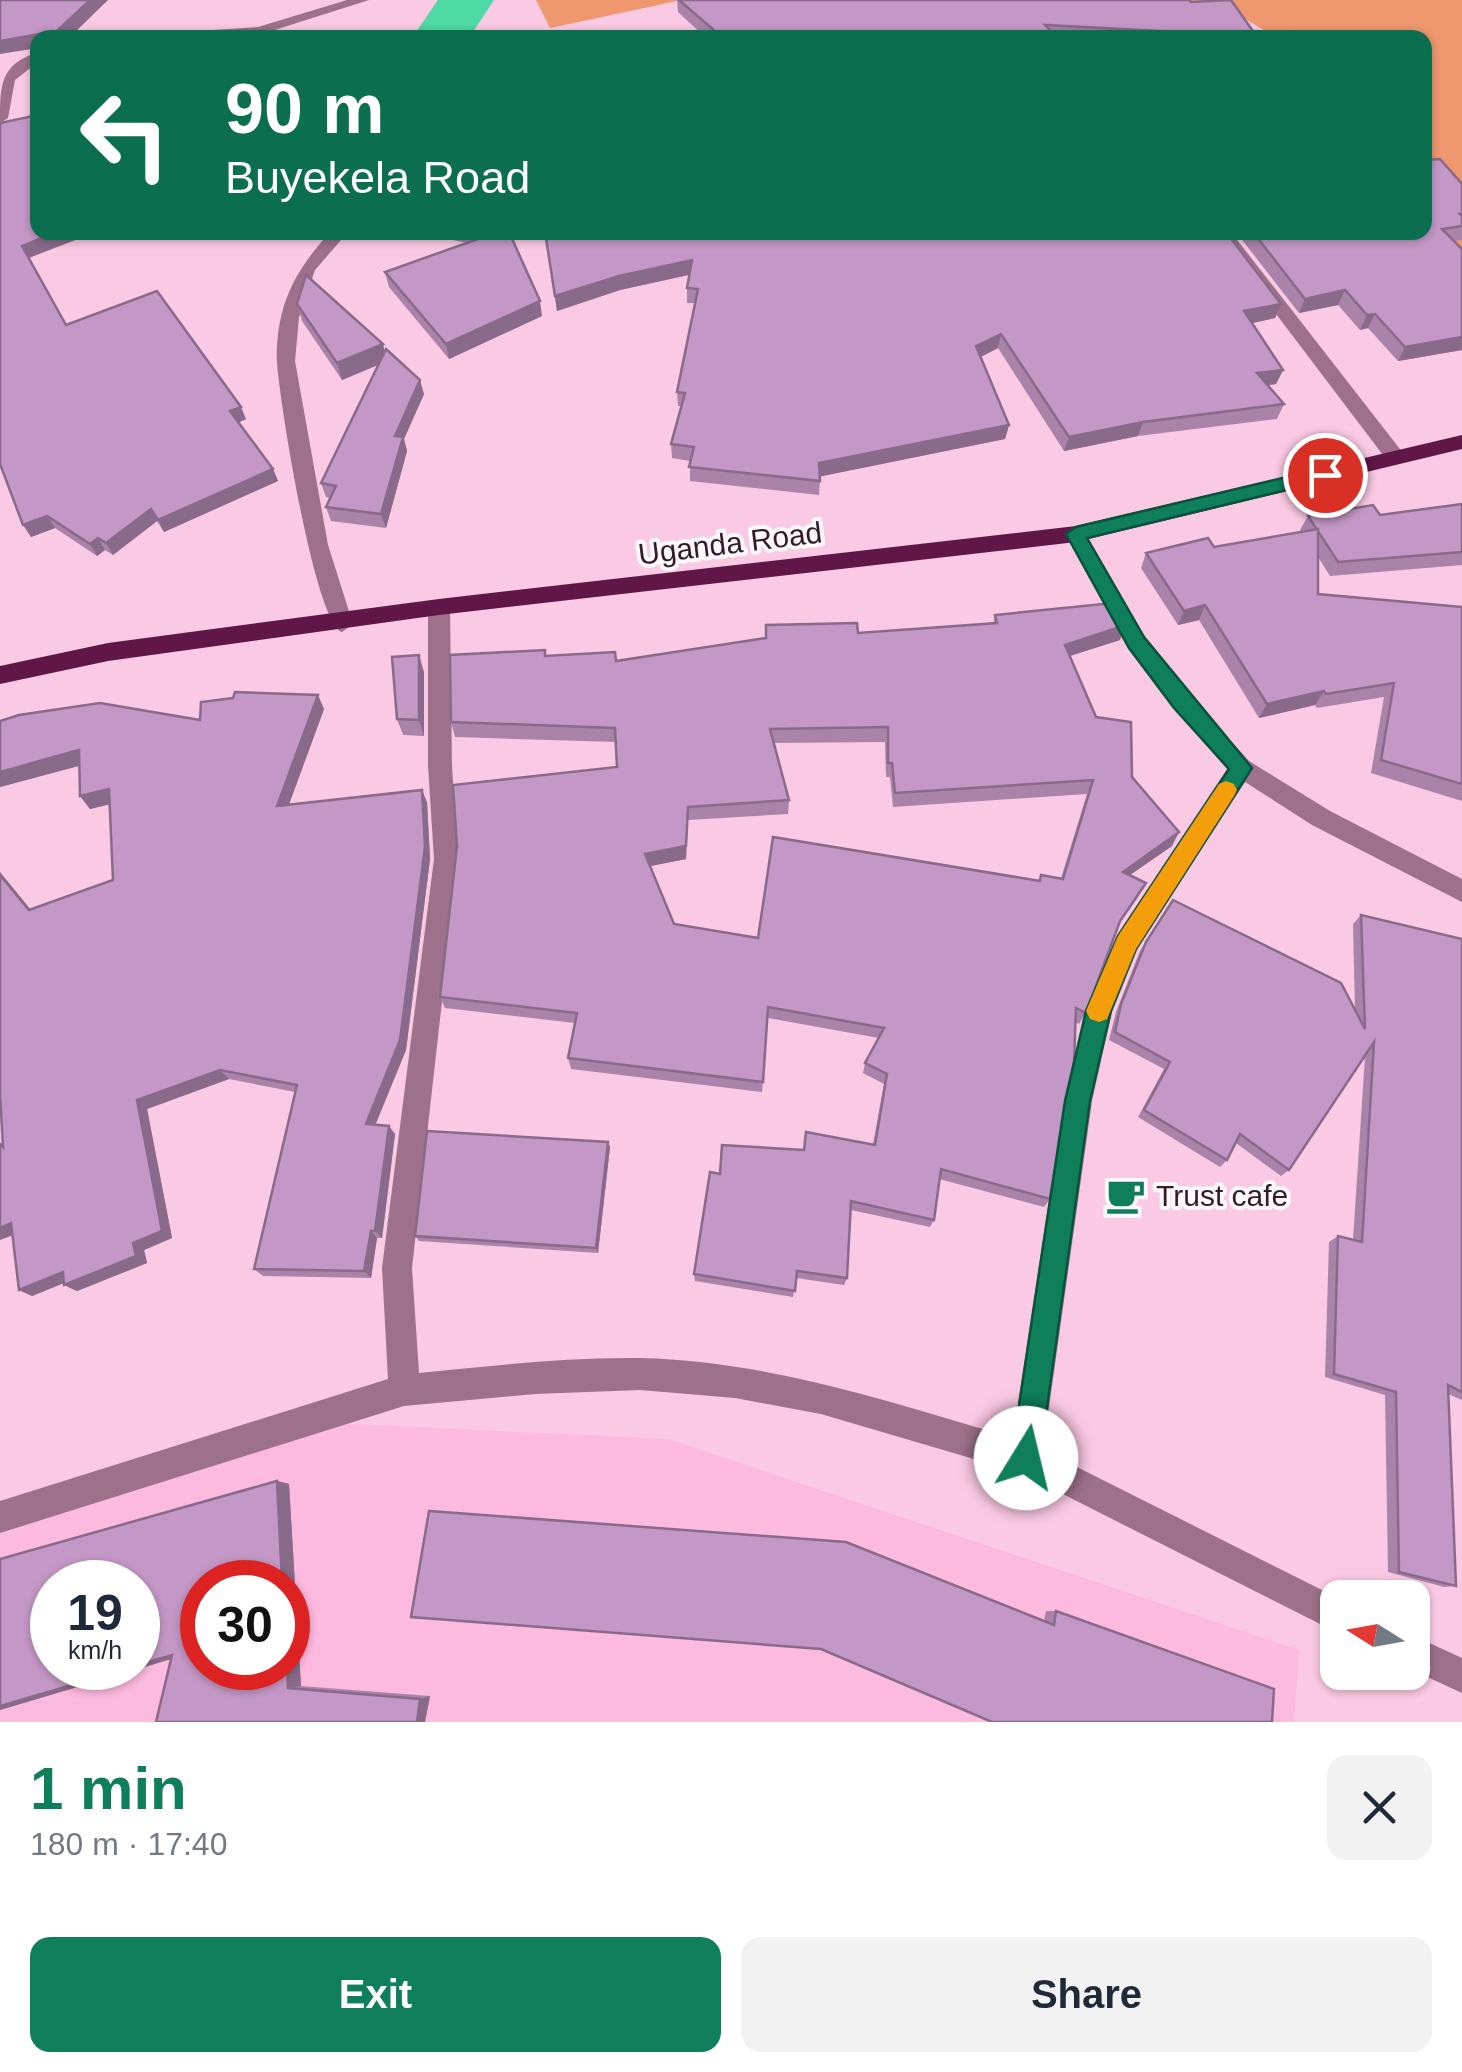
<!DOCTYPE html>
<meta charset="utf-8">
<style>
body{margin:0;font-family:Arial,sans-serif;background:#f2f2f3;color:#1f2937;height:100vh;display:flex;flex-direction:column;font-size:38px;white-space:nowrap}
*{box-sizing:border-box;margin:0}
p{font-size:32px;color:#747a83}
.icon{flex:none;width:55px;height:55px;fill:none;stroke:currentColor;stroke-width:2;stroke-linecap:round;stroke-linejoin:round}
.map{position:relative;height:1722px;overflow:hidden}
.side{display:flex;flex-direction:column;background:#fff;flex:1}
.side>*{flex:none}
.hud{position:absolute;left:30px;top:30px;width:1402px;height:210px;border-radius:20px;box-shadow:0 2px 8px #0004;background:#0b6e4f;color:#fff;overflow:hidden}
.needle{width:65px;rotate:281deg}
.controls{position:absolute;left:1320px;top:1580px;display:grid;gap:20px}
.controls a{display:grid;place-items:center;width:110px;height:110px;border-radius:20px;background:#fff;box-shadow:0 2px 8px #0004;font-size:50px}
.speed{position:absolute;left:30px;top:1560px;display:flex;gap:20px;font-size:50px;font-weight:700;text-align:center}
.speed>*{display:grid;place-content:center;width:130px;height:130px;border-radius:50%;background:#fff;box-shadow:0 2px 8px #0004;line-height:1}
.speed small{font-size:25px;font-weight:400}
.speed .limit{border:15px solid #d22;background:#fff;color:#111}
.pin{position:absolute;display:grid;place-items:center;width:85px;height:85px;color:#fff;margin:-42px;border:5px solid #fff;border-radius:50%;box-shadow:0 2px 10px #0007}
.me{position:absolute;width:110px;margin:-55px;rotate:9deg;stroke-linejoin:round;filter:drop-shadow(0 0 8px #0008)}
.turn{display:flex;align-items:center;gap:35px;height:210px;padding:0 30px;font-size:45px}
.turn .icon{width:130px;height:130px;stroke-width:2.5}
.turn b{display:block;font-size:70px;line-height:85px}
.round{display:grid;place-items:center;flex:none;width:105px;height:105px;border-radius:20px;background:#f2f2f3}
.summary{display:flex;align-items:center;justify-content:space-between;height:170px;padding:0 30px}
h1{font-size:60px;font-weight:800;line-height:75px;color:#0e7e5b}
.button{display:flex;gap:20px;margin-top:auto;padding:20px 30px}
.button a{flex:1;height:115px;border-radius:20px;background:#0e7e5b;color:#fff;font-size:40px;font-weight:800;line-height:115px;text-align:center}
.button a+a{background:#f2f2f3;color:#1f2937}
.map>svg:first-child{display:block}
</style>
<div class="map">
<svg width="1462" height="1722" viewBox="0 0 1462 1722">
<rect width="100%" height="100%" fill="#fac9e3"/>
<path fill="#fdbadf" fill-rule="evenodd" d="M 327,1423 L 668,1439 L 1299,1650 L 1294,1722 L 0,1722 L 0,1525 ZM 52,1582 L 138,1582 L 138,1668 L 52,1668 ZM 202,1582 L 288,1582 L 288,1668 L 202,1668 Z"/>
<g fill="#ef976f">
<polygon points="536,0 682,0 550,28"/>
<polygon points="1182,0 1462,0 1462,251 1425,229 1425,38 1276,37 1245,19"/>
</g>
<g fill="none" stroke-linecap="round" stroke-linejoin="round">
<polygon fill="#4ed9a5" fill-rule="evenodd" points="438,0 494,0 469,38 412,38"/>
<g fill="#9c7189" fill-rule="evenodd">
<polygon points="347,0 369,0 259,35 158,38 165,33 258,27"/>
<path d="M 38,52 L 38,62 L 15,80 L 8,118 L 0,123 C 0,84 0,65 38,52 Z"/>
<path d="M 330,232 L 348,232 L 315,270 L 299,317 L 295,361 L 328,545 L 353,624 L 342,632 C 315,624 279,399 277,362 C 276,349 278,330 281,317 C 289,282 307,258 330,232 Z"/>
<polygon points="1214,232 1231,232 1403,453 1403,463 1389,463"/>
<path d="M 1076,526 L 1083,529 L 1145,637 L 1190,696 L 1249,761 L 1330,811 L 1462,879 L 1462,902 L 1312,825 L 1245,782 L 1137,949 L 1112,1011 L 1092,1101 L 1043,1450 L 1338,1598 L 1338,1633 L 1021,1473 L 821,1414 L 735,1398 L 640,1390 L 535,1394 L 404,1406 L 0,1533 L 0,1501 L 388,1379 L 382,1268 L 434,859 L 428,766 L 428,607 L 439,599 L 450,607 L 452,766 L 458,859 L 412,1268 L 419,1373 C 492,1366 566,1357 640,1358 C 769,1361 890,1402 1013,1438 L 1064,1101 L 1086,1011 L 1117,935 L 1227,769 L 1174,708 L 1129,649 L 1065,534 Z"/>
<polygon points="1412,1635 1462,1658 1462,1693 1412,1670"/>
</g>
<polygon fill="#611648" fill-rule="evenodd" points="1462,435 1462,449 1076,542 439,615 108,661 0,684 0,666 108,643 439,599 1076,526"/>
</g>
<g fill="#a983aa" fill-rule="evenodd">
<polygon points="677,0 1189,0 1255,34 1294,38 706,38 678,12"/>
<polygon points="0,123 38,232 96,232 29,258 66,325 246,419 238,423 273,469 278,481 164,532 157,521 113,555 105,550 97,556 55,528 31,537"/>
<polygon points="1462,184 1462,240 1454,241 1462,249 1462,350 1398,361 1368,328 1360,330 1338,305 1299,313 1236,232 1425,232"/>
<polygon points="413,232 509,232 542,316 449,359 389,287 385,272 467,243"/>
<polygon points="545,232 1281,304 1275,318 1252,323 1283,370 1276,384 1267,385 1284,404 1277,419 1138,436 1064,451 998,348 980,357 1009,425 1005,439 820,476 819,495 690,481 690,461 672,458 671,444 682,406 678,406 677,392 695,303 687,303 687,288 689,275 620,290 557,311"/>
<polygon points="297,304 385,351 424,394 404,439 407,451 386,528 331,521 326,507 330,498 326,497 321,483 378,365 342,380 302,321"/>
<polygon points="1462,504 1462,565 1330,576 1318,557 1318,594 1462,607 1462,801 1371,773 1384,697 1317,708 1315,705 1259,718 1199,620 1178,625 1141,568 1146,553 1214,547 1302,532 1300,530 1308,516 1380,515"/>
<path d="M 995,615 L 1120,640 L 1070,656 L 1096,717 L 1172,846 L 1130,875 L 1139,895 L 1119,925 L 1086,1013 L 1079,1024 L 1075,1022 L 1050,1199 L 1044,1207 L 939,1179 L 934,1220 L 930,1227 L 851,1210 L 847,1278 L 844,1285 L 796,1278 L 793,1297 L 695,1281 L 694,1274 L 720,1174 L 804,1150 L 873,1144 L 884,1084 L 863,1073 L 865,1063 L 879,1038 L 768,1018 L 762,1092 L 571,1069 L 568,1058 L 575,1023 L 445,1008 L 440,997 L 617,767 L 616,742 L 455,737 L 451,722 L 545,650 L 546,656 L 615,652 L 617,661 L 765,638 L 766,625 L 858,633 L 993,624 ZM 885,742 L 886,777 L 890,777 L 893,807 L 1087,794 L 1061,878 L 1041,875 L 1038,880 L 758,938 L 674,924 L 650,866 L 686,859 L 688,820 L 788,814 L 789,800 L 773,743 Z"/>
<polygon points="424,672 424,736 403,735 397,719"/>
<polygon points="324,709 289,804 427,802 430,859 406,1050 375,1125 395,1134 382,1238 377,1238 371,1278 263,1276 254,1269 295,1092 229,1079 147,1109 172,1238 144,1250 147,1263 77,1291 64,1285 64,1283 32,1296 19,1290 3,1141 30,909 113,880 110,804 90,809 80,796 79,766 0,787 0,721 200,720"/>
<polygon points="1173,900 1355,1011 1353,924 1361,915 1462,939 1462,1400 1448,1394 1456,1586 1444,1587 1388,1572 1385,1395 1325,1377 1329,1242 1338,1236 1353,1240 1365,1056 1289,1170 1281,1176 1236,1143 1227,1160 1220,1167 1138,1117 1164,1069 1109,1040 1116,1012 1140,951"/>
<polygon points="608,1142 610,1147 598,1253 419,1241 415,1236"/>
<polygon points="277,1481 289,1484 301,1686 430,1696 425,1722 171,1659 0,1710 0,1559"/>
<polygon points="1046,1611 1056,1611 1274,1689 821,1649 1044,1621"/>
</g>
<g fill="#896a8b">
<polygon points="90,0 108,0 69,38 38,38 38,48 0,54 0,41"/>
<polygon points="56,232 96,232 28,258 22,246"/>
<polygon points="692,260 692,274 620,290 557,311 555,296 619,276"/>
<polygon points="1345,290 1338,305 1299,313 1305,299"/>
<polygon points="540,301 542,316 449,359 446,344"/>
<polygon points="1281,304 1275,318 1239,326 1244,311"/>
<polygon points="1375,314 1368,328 1360,330 1367,315"/>
<polygon points="1001,334 998,348 973,361 976,346"/>
<polygon points="1462,337 1462,350 1398,361 1405,347"/>
<polygon points="383,344 387,361 342,380 337,363"/>
<polygon points="1283,370 1276,384 1250,388 1257,373"/>
<polygon points="420,380 424,394 404,439 407,451 386,528 381,514 395,436"/>
<polygon points="241,407 246,419 235,424 230,411"/>
<polygon points="1143,422 1138,436 1064,451 1069,437"/>
<polygon points="1009,425 1005,439 818,477 819,463"/>
<polygon points="273,469 278,481 164,532 158,520"/>
<polygon points="151,509 157,521 113,555 106,543"/>
<polygon points="47,516 55,528 31,537 23,525"/>
<polygon points="98,538 105,550 97,556 90,544"/>
<polygon points="1205,605 1199,620 1178,625 1184,611"/>
<polygon points="1126,625 1120,640 1060,659 1065,645"/>
<polygon points="419,655 424,672 424,736 419,720"/>
<polygon points="1324,691 1315,705 1259,718 1267,704"/>
<polygon points="318,695 324,709 284,818 277,806"/>
<polygon points="79,750 89,763 0,787 0,772"/>
<polygon points="109,789 119,802 90,809 80,796"/>
<polygon points="422,790 427,802 430,859 406,1050 372,1133 366,1124"/>
<polygon points="688,807 686,859 646,867 645,854"/>
<polygon points="1179,832 1172,846 1117,884 1123,872"/>
<polygon points="0,872 40,921 29,910 0,875"/>
<polygon points="220,1070 229,1079 147,1109 172,1238 144,1250 147,1263 77,1291 64,1285 133,1243 137,1100"/>
<polygon points="389,1126 395,1134 382,1238 375,1231"/>
<polygon points="608,1142 610,1147 598,1253 596,1248"/>
<polygon points="11,1223 24,1231 0,1240 0,1228"/>
<polygon points="371,1231 377,1238 371,1278 364,1271"/>
<polygon points="63,1272 76,1278 32,1296 19,1290"/>
<polygon points="277,1481 289,1484 301,1686 288,1688 288,1582 282,1582"/>
<polygon points="188,1654 0,1710 0,1706 130,1668 138,1668 138,1665 172,1655"/>
<polygon points="430,1696 425,1722 417,1722 420,1699"/>
</g>
<g fill="#c498c6" stroke="#896a8b" stroke-width="2.5" fill-rule="evenodd">
<polygon points="0,0 90,0 57,31 0,41"/>
<polygon points="679,0 1189,0 1191,2 1231,0 1255,34 1289,31 1294,38 1182,38 1177,32 1045,25 1057,38 723,38"/>
<polygon points="236,33 239,38 196,38"/>
<polygon points="38,115 38,232 56,232 22,246 66,325 157,291 241,407 230,411 273,469 158,520 151,509 106,543 98,538 90,544 47,516 23,525 0,464 0,123"/>
<polygon points="1440,159 1462,184 1462,214 1460,214 1462,216 1462,226 1442,229 1462,249 1462,337 1405,347 1375,314 1367,315 1345,290 1305,299 1253,232 1425,232 1425,160"/>
<polygon points="491,232 509,232 540,301 446,344 385,272 495,233"/>
<polygon points="545,232 1226,232 1281,304 1244,311 1283,370 1257,373 1284,404 1143,422 1069,437 1001,334 976,346 1009,425 819,463 820,481 689,467 694,447 671,444 685,393 677,392 698,289 687,288 692,260 619,276 555,296"/>
<polygon points="306,275 383,344 337,363 297,304"/>
<polygon points="386,349 420,380 395,436 403,437 381,514 326,507 336,486 321,483"/>
<polygon points="1462,504 1462,552 1338,562 1308,516 1373,505 1380,515"/>
<polygon points="1318,529 1318,594 1462,607 1462,784 1381,760 1394,683 1326,694 1324,691 1267,704 1205,605 1184,611 1146,553 1208,538 1214,547"/>
<path d="M 1113,603 L 1126,625 L 1065,645 L 1096,717 L 1131,722 L 1132,777 L 1179,832 L 1123,872 L 1146,883 L 1120,921 L 1086,1013 L 1076,1008 L 1074,1062 L 1050,1199 L 941,1169 L 934,1220 L 851,1201 L 847,1278 L 797,1271 L 795,1291 L 694,1274 L 710,1172 L 720,1174 L 722,1145 L 804,1150 L 806,1132 L 875,1145 L 887,1074 L 865,1063 L 884,1028 L 768,1007 L 763,1082 L 568,1058 L 577,1013 L 440,997 L 457,846 L 453,785 L 617,767 L 615,728 L 451,722 L 450,655 L 545,650 L 545,656 L 615,652 L 616,661 L 766,638 L 766,625 L 857,623 L 858,633 L 997,623 L 995,615 ZM 888,727 L 888,763 L 892,763 L 895,793 L 1093,780 L 1063,879 L 1041,875 L 1040,881 L 773,837 L 758,938 L 674,924 L 645,854 L 686,846 L 688,807 L 789,800 L 770,729 Z"/>
<polygon points="419,655 419,720 397,719 392,657"/>
<polygon points="235,692 318,695 277,806 422,790 425,847 400,1040 366,1124 389,1126 375,1231 371,1231 364,1271 254,1269 297,1085 220,1070 137,1100 162,1231 133,1243 136,1256 64,1285 63,1272 19,1290 11,1223 0,1228 0,1144 3,1147 0,1094 0,875 29,910 113,880 109,789 80,796 79,750 0,772 0,721 19,715 100,703 200,720 201,702 233,698"/>
<polygon points="1173,900 1341,983 1365,1029 1361,915 1462,939 1462,1392 1448,1385 1456,1586 1399,1572 1396,1392 1334,1374 1338,1236 1362,1242 1374,1042 1289,1170 1240,1134 1227,1160 1144,1110 1170,1062 1115,1032 1121,1004 1146,942"/>
<polygon points="427,1131 608,1142 596,1248 415,1236"/>
<polygon points="277,1481 282,1582 202,1582 202,1668 287,1668 288,1688 420,1699 417,1722 156,1722 172,1655 138,1665 138,1582 52,1582 52,1668 130,1668 0,1706 0,1559"/>
<polygon points="429,1511 846,1542 1054,1625 1056,1611 1274,1689 1272,1722 992,1722 821,1649 411,1617"/>
</g>
<polygon fill="#0e7e5b" stroke="#09523b" stroke-width="2.5" points="1325,468 1334,475 1332,479 1087,538 1144,637 1252,768 1136,949 1111,1011 1090,1101 1040,1458 1036,1468 1026,1472 1015,1468 1011,1458 1065,1101 1086,1011 1118,936 1229,769 1174,708 1129,648 1066,534 1076,527"/>
<polygon fill="#f59e0b" points="1226,781 1234,784 1237,790 1234,796 1136,949 1107,1019 1099,1022 1090,1019 1086,1011 1118,936 1219,784"/>
<defs>
<symbol id="cafe-bare" viewBox="-9 -9 18 18"><path d="M-5.5-4.5H6V0H3Q3 3.5 0 3.5H-2.5Q-5.5 3.5-5.5 0ZM3-3.2v2h1.7v-2ZM-6 4.5H4V6H-6Z" fill="#0e7e5b" stroke="#fff8fc" stroke-width="2.5" paint-order="stroke"/></symbol>
</defs>
<g fill-rule="evenodd">
<use href="#cafe-bare" x="1098" y="1168" width="55" height="55"/>
</g>
<g text-anchor="middle" dominant-baseline="central" stroke-width="8" stroke-linejoin="round" paint-order="stroke">
<g font-size="30" fill="#321c29" stroke="#fff8fc">
<text transform="translate(730 543) rotate(-7)">Uganda Road</text>
</g>
<g font-size="30" fill="#321c29" stroke="#fff8fc" text-anchor="start">
<text x="1156" y="1195">Trust cafe</text>
</g>
</g>
</svg>
<div class="controls">
<a><svg class="needle" viewBox="-14 -14 28 28"><path d="M0-13l5 13h-10z" fill="#e53935"/><path d="M0 13l5-13h-10z" fill="#747a83"/></svg></a>
</div>
<div class="speed"><div>19<small>km/h</small></div><div class="limit">30</div></div>
<div class="pin" style="left:1325px;top:475px;background:#d93025"><svg class="icon" aria-label="arrive" viewBox="0 0 24 24"><path d="M6 21V4h12l-3 4 3 4H6"/></svg></div>
<svg class="me" style="left:1026px;top:1458px" viewBox="-20 -20 40 40"><circle r="19" fill="#fff"/><path d="M0-13L10 11 0 6-10 11z" fill="#0e7e5b"/></svg>
<div class="hud">
<div class="turn"><svg class="icon" aria-label="left" viewBox="0 0 24 24"><path d="M17 20v-9H6M10 6l-5 5 5 5"/></svg><div><b>90 m</b>Buyekela Road</div></div>
</div>
</div>
<section class="side">
<div class="summary"><div><h1>1 min</h1><p>180 m · 17:40</p></div><a class="round"><svg class="icon" aria-label="close" viewBox="0 0 24 24"><path d="M6 6l12 12M18 6L6 18"/></svg></a></div>
<div class="button"><a>Exit</a><a>Share</a></div>
</section>
